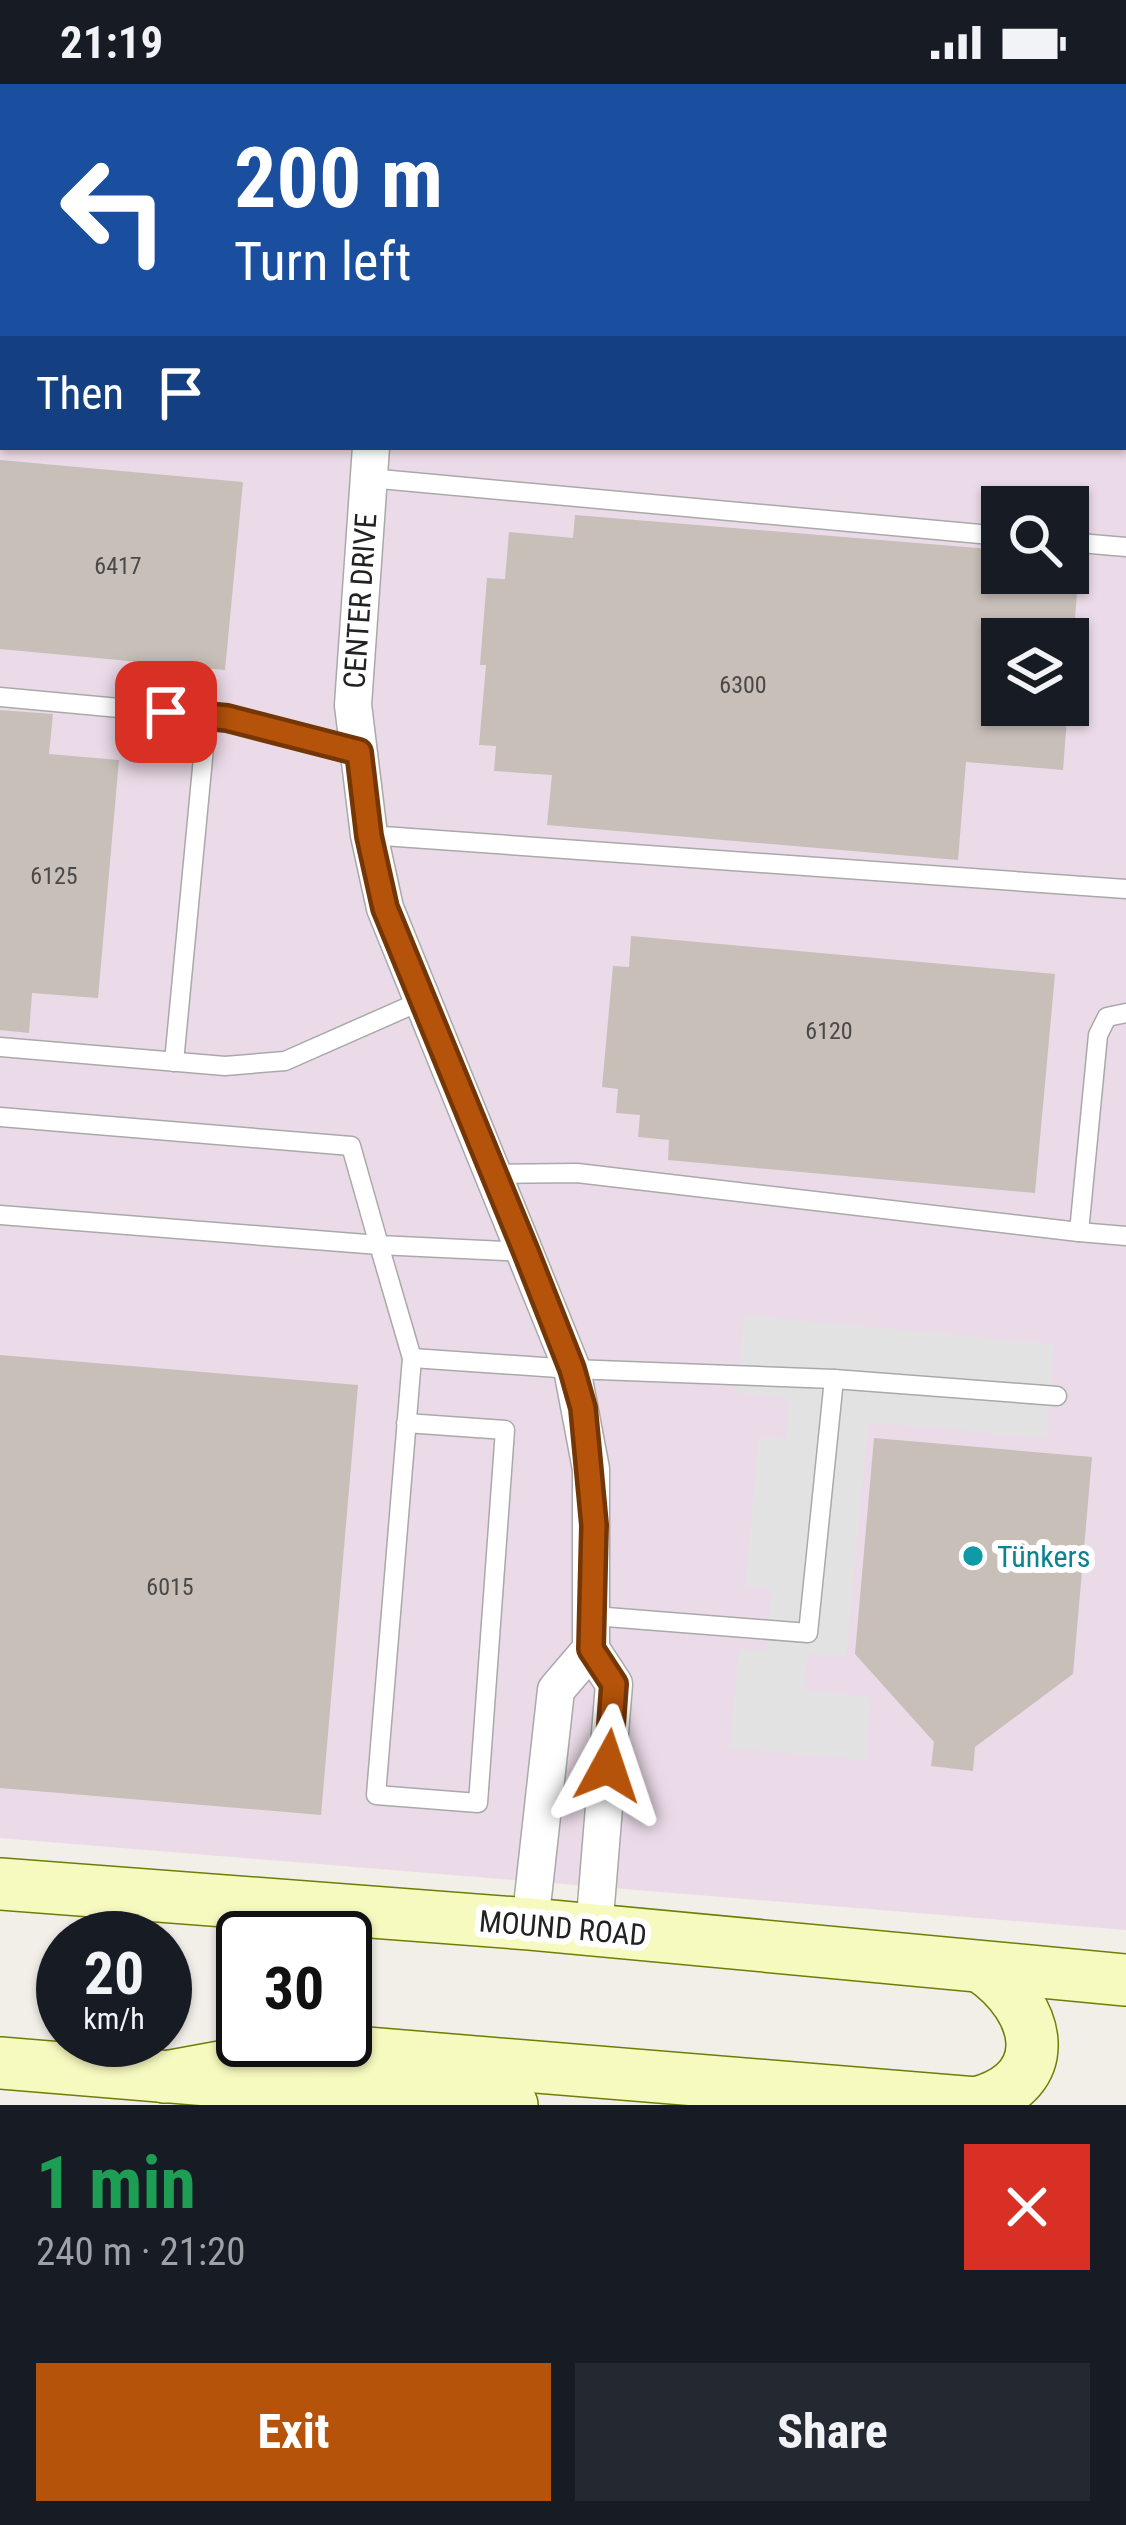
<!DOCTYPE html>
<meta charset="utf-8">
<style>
body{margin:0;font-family:"Roboto Condensed",sans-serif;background:#242831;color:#f1f3f6;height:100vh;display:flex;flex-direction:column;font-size:45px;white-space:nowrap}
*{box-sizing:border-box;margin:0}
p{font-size:39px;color:#9ea1a6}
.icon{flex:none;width:66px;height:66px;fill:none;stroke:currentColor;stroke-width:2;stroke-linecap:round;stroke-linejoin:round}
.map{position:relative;height:2021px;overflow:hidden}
.side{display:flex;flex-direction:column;background:#171b24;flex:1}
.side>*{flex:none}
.hud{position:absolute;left:0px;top:0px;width:1128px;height:366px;box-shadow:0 3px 9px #0004;background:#1a4fa0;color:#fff;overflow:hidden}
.fabs{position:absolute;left:981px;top:402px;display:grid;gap:24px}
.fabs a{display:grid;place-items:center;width:108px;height:108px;border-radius:0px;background:#171b24;box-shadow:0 3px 9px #0004;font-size:60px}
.speed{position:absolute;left:36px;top:1827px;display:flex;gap:24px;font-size:60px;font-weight:700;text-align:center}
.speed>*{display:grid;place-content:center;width:156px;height:156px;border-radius:50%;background:#171b24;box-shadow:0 3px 9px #0004;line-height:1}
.speed small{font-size:30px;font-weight:400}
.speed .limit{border:6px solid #111;border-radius:18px;background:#fff;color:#111}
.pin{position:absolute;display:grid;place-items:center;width:102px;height:102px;color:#fff;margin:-51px;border-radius:24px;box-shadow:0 6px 18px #0006}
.me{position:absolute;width:132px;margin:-66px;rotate:5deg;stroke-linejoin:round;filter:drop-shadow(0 0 9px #0008)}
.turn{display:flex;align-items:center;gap:42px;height:252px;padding:0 36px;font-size:54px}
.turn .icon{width:156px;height:156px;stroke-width:2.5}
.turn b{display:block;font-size:84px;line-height:102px}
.then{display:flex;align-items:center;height:114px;padding:0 36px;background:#0003;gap:24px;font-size:45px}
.round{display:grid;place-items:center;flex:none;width:126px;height:126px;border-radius:0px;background:#242831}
.head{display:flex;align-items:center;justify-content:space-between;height:204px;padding:0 36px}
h1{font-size:72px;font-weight:700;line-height:90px;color:#1e9e55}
.cta{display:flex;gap:24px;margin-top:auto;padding:24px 36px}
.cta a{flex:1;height:138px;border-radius:0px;background:#b45309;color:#fff;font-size:48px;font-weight:700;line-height:138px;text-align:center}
.cta a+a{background:#242831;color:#f1f3f6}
.status{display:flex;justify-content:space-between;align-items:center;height:84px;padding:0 60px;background:#171b24;direction:ltr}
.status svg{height:33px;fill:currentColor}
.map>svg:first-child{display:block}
</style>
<div class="status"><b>21:19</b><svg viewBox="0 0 49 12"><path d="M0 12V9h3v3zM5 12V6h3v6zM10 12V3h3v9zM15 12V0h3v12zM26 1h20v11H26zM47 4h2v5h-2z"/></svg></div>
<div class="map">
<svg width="1126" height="2021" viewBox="0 0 1126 2021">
<rect width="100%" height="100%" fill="#f2efe9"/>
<path fill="#ebdbe8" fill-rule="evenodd" d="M 0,0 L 1126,0 L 1126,1846 L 0,1754 ZM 3,3 L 1125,3 L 1125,363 L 3,363 ZM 1002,423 L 1068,423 L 1068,489 L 1002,489 ZM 1002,555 L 1068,555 L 1068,621 L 1002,621 Z"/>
<polygon fill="#e2e2e2" points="744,1231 1054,1260 1046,1354 868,1338 846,1573 808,1570 804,1606 871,1613 866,1676 730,1664 739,1565 766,1567 772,1505 745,1502 759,1353 786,1355 789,1314 737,1309"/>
<g fill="#c7bfb8">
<polygon points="0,376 243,398 225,586 0,565"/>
<polygon points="575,431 1002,466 1002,489 1068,489 1068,472 1080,473 1071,582 1068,581 1068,555 1002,555 1002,621 1068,621 1063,686 966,678 958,776 547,741 552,691 494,687 496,662 479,661 486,581 480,581 487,494 505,495 509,448 573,454"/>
<polygon points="0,626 53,630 49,670 119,676 98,914 32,909 29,949 0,946"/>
<polygon points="631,852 1055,890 1035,1109 668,1076 669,1056 638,1053 640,1031 616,1029 618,1005 602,1003 613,882 629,883"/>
<polygon points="0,1271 358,1301 321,1731 0,1704"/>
<polygon points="874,1354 1092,1373 1073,1590 975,1663 973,1687 931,1682 934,1658 855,1570"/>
</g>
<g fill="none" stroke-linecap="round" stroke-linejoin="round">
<defs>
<g id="service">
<polyline points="223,3 224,0"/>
<polyline points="0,159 3,159"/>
<polyline points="0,303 3,303"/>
<polyline points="1125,343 1126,343"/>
<polyline points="369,394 1002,452"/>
<polyline points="1068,458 1126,463"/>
<polyline points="0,613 227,634 359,668"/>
<polyline points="369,751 1126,805"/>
<polyline points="0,963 225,982 285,977 421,917"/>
<polyline points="174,978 207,632"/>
<polyline points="0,1033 351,1062 379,1161 525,1168"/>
<polyline points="494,1090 577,1089 1079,1148 1098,951 1107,933 1126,929"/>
<polyline points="0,1131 379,1161 412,1274 376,1711 478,1719 505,1346 406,1339"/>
<polyline points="1079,1148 1126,1152"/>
<polyline points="412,1274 572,1285 834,1295 808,1549 594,1532"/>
<polyline points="834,1295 1057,1312"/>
</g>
<g id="minor">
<polyline points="404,3 404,0"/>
<polyline points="371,363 353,621 369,751 385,824 572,1285 591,1385 591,1565 556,1606 530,1840"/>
<polyline points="591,1565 614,1600 594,1846"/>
</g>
<g id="secondary">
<polyline points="0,1800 530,1840 1126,1896"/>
<polyline points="0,1979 512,2021"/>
<path d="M 165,1993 L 318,1965 L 976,2019 C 1058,1997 1041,1924 983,1884"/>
</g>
</defs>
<use href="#service" stroke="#a9a9a9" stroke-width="21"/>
<use href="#minor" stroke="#a9a9a9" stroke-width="39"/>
<use href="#secondary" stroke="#707d05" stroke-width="54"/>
<use href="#service" stroke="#fff" stroke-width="18"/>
<use href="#minor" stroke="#fff" stroke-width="36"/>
<use href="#secondary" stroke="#f7fabf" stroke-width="51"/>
</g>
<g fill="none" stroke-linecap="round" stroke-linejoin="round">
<defs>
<polyline id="route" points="166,628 227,634 359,668 369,752 385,824 526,1168 572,1285 583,1324 594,1441 591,1565 614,1600 608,1682"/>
</defs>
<use href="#route" stroke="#753606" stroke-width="30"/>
<use href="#route" stroke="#b45309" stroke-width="21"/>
</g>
<circle fill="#0f9aa8" stroke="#fff" stroke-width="4.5" cx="973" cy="1472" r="12"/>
<g text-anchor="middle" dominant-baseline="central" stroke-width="12" stroke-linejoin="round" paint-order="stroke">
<g font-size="24" fill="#4b4948">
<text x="118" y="482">6417</text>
<text x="743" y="601">6300</text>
<text x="54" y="792">6125</text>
<text x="829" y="947">6120</text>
<text x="170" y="1503">6015</text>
</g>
<g font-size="30" fill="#222" stroke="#fff">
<text transform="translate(360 517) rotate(-86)">CENTER DRIVE</text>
<text transform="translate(563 1844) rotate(5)">MOUND ROAD</text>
</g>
<g font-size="30" fill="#0d838f" stroke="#fff" text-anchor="start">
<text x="997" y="1472">Tünkers</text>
</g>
</g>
</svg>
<div class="fabs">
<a><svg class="icon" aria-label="search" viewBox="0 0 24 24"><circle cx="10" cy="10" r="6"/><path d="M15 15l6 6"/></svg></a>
<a><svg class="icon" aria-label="layers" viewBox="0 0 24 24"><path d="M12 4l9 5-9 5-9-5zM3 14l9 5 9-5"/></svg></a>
</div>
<div class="speed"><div>20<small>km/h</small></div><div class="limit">30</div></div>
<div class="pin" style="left:166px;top:628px;background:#d93025"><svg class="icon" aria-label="arrive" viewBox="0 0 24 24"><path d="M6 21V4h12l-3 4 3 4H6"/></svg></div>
<svg class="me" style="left:608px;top:1682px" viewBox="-20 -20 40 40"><path d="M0-17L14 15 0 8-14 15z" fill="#b45309" stroke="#fff" stroke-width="4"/></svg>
<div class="hud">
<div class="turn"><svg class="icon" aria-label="left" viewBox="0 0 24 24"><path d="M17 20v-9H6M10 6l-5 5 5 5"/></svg><div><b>200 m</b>Turn left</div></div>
<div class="then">Then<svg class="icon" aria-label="arrive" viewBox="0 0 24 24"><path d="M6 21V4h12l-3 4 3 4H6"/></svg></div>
</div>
</div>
<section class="side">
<div class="head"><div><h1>1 min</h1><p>240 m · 21:20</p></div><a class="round" style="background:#d93025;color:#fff"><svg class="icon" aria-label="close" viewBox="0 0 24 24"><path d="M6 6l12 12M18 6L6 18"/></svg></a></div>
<div class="cta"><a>Exit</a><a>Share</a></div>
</section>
